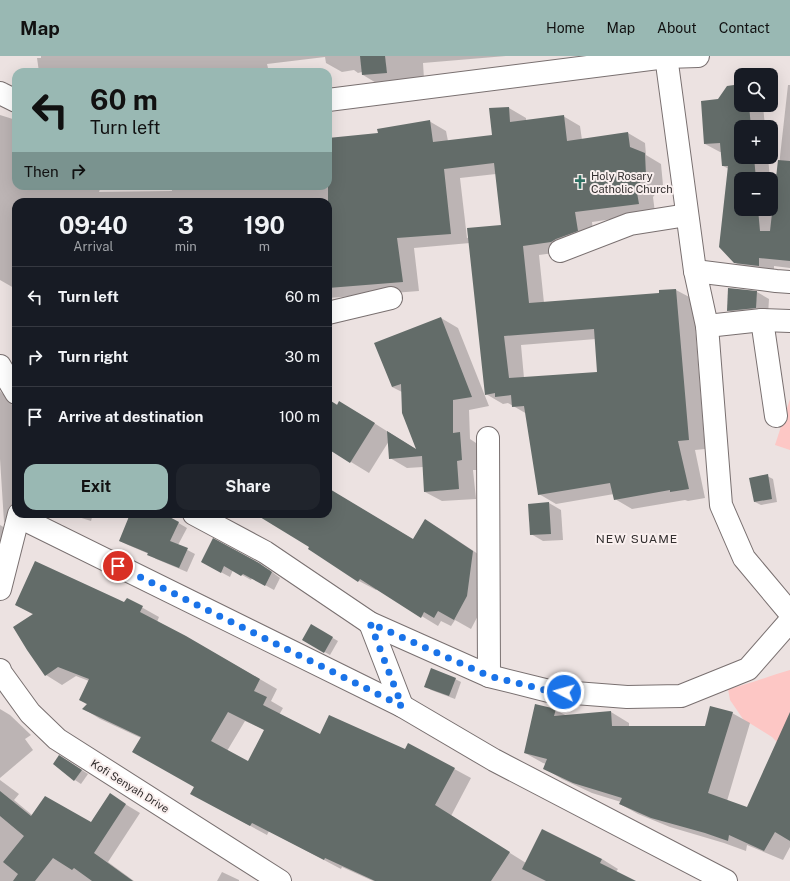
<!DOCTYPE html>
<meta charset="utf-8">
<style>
body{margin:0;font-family:"Public Sans",sans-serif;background:#20242c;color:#f1f3f6;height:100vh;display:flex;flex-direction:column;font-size:15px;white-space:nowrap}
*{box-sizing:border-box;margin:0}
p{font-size:13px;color:#9ea1a6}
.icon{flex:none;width:22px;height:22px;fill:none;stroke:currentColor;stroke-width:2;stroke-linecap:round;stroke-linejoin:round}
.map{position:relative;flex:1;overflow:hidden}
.panel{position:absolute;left:12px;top:142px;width:320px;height:320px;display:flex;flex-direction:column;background:#171b24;border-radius:12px;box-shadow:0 4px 16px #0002}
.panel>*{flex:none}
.hud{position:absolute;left:12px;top:12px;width:320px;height:122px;border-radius:12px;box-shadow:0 4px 16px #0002;background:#99b8b3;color:#111;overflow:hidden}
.fabs{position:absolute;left:734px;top:12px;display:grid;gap:8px}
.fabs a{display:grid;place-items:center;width:44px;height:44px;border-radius:8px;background:#171b24;box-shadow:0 4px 16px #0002;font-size:20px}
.pin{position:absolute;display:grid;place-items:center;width:34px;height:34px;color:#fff;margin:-17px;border:2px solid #fff;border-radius:50%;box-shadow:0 1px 4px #0007}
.me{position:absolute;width:44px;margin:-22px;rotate:276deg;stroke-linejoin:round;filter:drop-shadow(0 0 3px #0008)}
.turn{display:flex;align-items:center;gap:14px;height:84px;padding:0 12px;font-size:18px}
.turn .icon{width:52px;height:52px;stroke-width:2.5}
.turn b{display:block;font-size:28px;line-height:34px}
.then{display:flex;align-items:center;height:38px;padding:0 12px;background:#0003;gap:8px;font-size:15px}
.eta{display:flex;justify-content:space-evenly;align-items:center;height:68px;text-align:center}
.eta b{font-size:24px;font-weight:700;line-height:28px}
.action{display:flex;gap:8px;margin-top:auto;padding:8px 12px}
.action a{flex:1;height:46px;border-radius:12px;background:#99b8b3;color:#111;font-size:16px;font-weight:700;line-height:46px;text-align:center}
.action a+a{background:#20242c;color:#f1f3f6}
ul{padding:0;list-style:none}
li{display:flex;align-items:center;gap:12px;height:60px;padding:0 12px;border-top:1px solid #363941}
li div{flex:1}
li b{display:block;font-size:15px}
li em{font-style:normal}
header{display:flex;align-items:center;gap:24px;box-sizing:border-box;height:56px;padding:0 20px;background:#99b8b3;color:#111}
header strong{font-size:19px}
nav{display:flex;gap:22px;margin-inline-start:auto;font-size:14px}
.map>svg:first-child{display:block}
</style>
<header>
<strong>Map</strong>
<nav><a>Home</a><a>Map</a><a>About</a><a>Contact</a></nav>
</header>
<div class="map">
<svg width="790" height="825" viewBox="0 0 790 825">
<rect width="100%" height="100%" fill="#ece2e1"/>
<g fill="#fdc7c5">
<polygon points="790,343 790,394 775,389"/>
<path d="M 790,614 L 790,735 L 786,695 L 772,681 L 743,663 L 730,644 L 728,633 C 749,628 769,620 790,614 Z"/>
</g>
<g fill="#0003" fill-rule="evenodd">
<polygon points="41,0 506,0 423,7 424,23 378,28 363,19 362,16 358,17 354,14 342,16 326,7 325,1 267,8 269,16 39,16 37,2 41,2"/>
<polygon points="741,29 741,49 763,49 765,71 741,71 741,101 768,101 770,123 741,123 741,153 771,153 771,137 772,154 774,154 788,29 790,29 790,212 774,210 774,218 750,215 734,206 729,113 723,110 722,96 720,96 705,88 719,44"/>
<path d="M 509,52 L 526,62 L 526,65 L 563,60 L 580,70 L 582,84 L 628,77 L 645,87 L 646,99 L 661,108 L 663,129 L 653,141 L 655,157 L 592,166 L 594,184 L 569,195 L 539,199 L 544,247 L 660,238 L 660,235 L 676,234 L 693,243 L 705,393 L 695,394 L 705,442 L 688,445 L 685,444 L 632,453 L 615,443 L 614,438 L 556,448 L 539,438 L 527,358 L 508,347 L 503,348 L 486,338 L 470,187 L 414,192 L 419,235 L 328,242 L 328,146 L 16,146 L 16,230 L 14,232 L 0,224 L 0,59 L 16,64 L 16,130 L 101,130 L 99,136 L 172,135 L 171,130 L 328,130 L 328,83 L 379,78 L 429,65 L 446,75 L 448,85 L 493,80 ZM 496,118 L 502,169 L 467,182 L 460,122 ZM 596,283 L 598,317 L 524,322 L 521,289 Z"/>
<polygon points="757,236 769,243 768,259 741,261 728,254"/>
<polygon points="441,262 458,272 489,350 469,354 470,383 476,387 479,414 473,414 476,443 442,445 425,436 423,411 407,412 390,402 389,385 369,417 328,392 328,344 338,349 358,357 417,394 402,336 392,331"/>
<polygon points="0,335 10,345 16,358 16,458 20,475 4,466 0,403"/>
<polygon points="767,420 773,423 777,446 761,449 755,446"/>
<polygon points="328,433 414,484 426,465 442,474 490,506 483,550 471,573 455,564 451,570 441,565 438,570 377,533 376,534 359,525 309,493 311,490 257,458 328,458"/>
<polygon points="549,447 561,454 563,484 543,485 531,478"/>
<polygon points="69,458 93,458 91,465"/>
<polygon points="131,458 163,458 187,472 178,489 195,498 187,516 156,503 149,498 128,489 120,485"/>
<polygon points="0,469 24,483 21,496 16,493 0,538"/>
<polygon points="202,506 268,513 280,522 274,534 252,522 251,524 233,514 230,521"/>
<path d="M 127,543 L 159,561 L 157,566 L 186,581 L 277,633 L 271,645 L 283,652 L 279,659 L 321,679 L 405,694 L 408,688 L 471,722 L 451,760 L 526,807 L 602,803 L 618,813 L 616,816 L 634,825 L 373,825 L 342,811 L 341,813 L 269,775 L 267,779 L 208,747 L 195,731 L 141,682 L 100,663 L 84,653 L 88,649 L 80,644 L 89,625 L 76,620 L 62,629 L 46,619 L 28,593 L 34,559 L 16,549 L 125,548 ZM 245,665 L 265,674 L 248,707 L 227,695 Z"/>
<polygon points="312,570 338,585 330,599 303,584"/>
<polygon points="455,623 461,626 455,643 431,634 426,630"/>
<polygon points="0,653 10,659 31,679 25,683 33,694 0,722"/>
<polygon points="556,654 567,660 611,656 629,667 629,671 705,671 732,657 750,667 727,745 747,752 790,690 790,791 783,804 747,789 746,795 724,787 670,771 638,758 620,748 621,746 592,737 562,723 544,712 546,708 543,707 525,697"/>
<polygon points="66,704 88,718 81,728 75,724 54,708"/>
<polygon points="0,724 19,738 14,744 32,759 91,768 110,739 140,757 108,806 134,825 0,825"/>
<polygon points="222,816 239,824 239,825 217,825"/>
</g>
<g fill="#636c69" fill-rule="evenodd">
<polygon points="360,0 385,0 387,17 362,19"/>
<polygon points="741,28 741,49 749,49 751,71 741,71 741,101 754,101 756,123 741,123 741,153 758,153 760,175 770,175 778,104 790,105 790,205 759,202 759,210 734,207 719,191 728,110 722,110 720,87 704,88 701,45 718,43 727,30"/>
<path d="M 509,51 L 510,66 L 564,59 L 567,85 L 628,76 L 630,91 L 645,97 L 646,120 L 636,131 L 639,148 L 575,156 L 578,175 L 556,183 L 551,186 L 523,190 L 529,247 L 659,237 L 659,234 L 676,233 L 689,384 L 678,385 L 689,433 L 670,436 L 670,434 L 614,444 L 610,427 L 538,439 L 524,350 L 512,351 L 511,339 L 495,341 L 495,337 L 485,339 L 467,172 L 501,169 L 494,107 L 444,113 L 451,178 L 397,182 L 403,226 L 328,232 L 328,82 L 378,77 L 377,73 L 430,64 L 433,86 L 492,79 L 489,52 ZM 594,273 L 597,316 L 509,322 L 504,280 Z"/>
<polygon points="728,232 757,235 756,252 727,255"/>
<polygon points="441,261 472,341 453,344 453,377 460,376 462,404 457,405 459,433 424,436 422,400 389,403 387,375 416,393 402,357 401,328 392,331 374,287"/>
<polygon points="328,343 337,349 339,345 375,367 350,407 328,393"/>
<polygon points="768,418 772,443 754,446 749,422"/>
<polygon points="328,432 413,483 425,463 473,495 467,540 454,564 438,555 434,562 424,556 421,562 360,523 358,526 308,493 309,491 255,458 328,458"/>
<polygon points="549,446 551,478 530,479 528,448"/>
<polygon points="130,458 164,458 179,466 170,485 188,492 179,512 147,499 148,497 119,485"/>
<polygon points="213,482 259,507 272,516 265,530 243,518 241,520 224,510 221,517 201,506"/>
<path d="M 35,505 L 124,546 L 127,542 L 143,550 L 140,556 L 186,580 L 260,623 L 254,635 L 267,641 L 263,649 L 320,678 L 329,659 L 405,693 L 408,687 L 455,712 L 435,749 L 510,796 L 491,825 L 375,825 L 325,802 L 324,804 L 252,767 L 250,770 L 190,738 L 194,731 L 132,696 L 141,681 L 82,653 L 87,648 L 79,644 L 89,623 L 58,611 L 45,620 L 27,594 L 13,571 L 33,558 L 15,549 ZM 228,656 L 264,674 L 248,705 L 211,685 Z"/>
<polygon points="311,568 333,581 324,597 302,584"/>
<polygon points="431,612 456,622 449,640 424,631"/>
<polygon points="535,648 556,653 554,660 611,655 612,670 705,670 710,650 733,656 708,737 747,751 790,656 790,785 775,776 764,795 729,779 728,785 705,777 651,762 619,748 622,742 573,727 543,713 547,703 524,697"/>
<polygon points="59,699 82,714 74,725 53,708"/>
<polygon points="0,735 31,760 45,740 91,766 110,737 126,748 94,797 133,825 92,825 74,812 72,814 53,802 35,825 13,825 18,818 3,806 24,780 0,760"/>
<polygon points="542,773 602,803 600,807 636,825 546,825 522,813"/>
</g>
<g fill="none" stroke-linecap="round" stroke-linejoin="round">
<defs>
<g id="minor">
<polyline points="666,0 695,215 707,270 721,449 744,502 790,557"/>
<polyline points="0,37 16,45"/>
<polyline points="328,44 666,1 698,0"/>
<polyline points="560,195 630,168 687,159"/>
<polyline points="695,215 776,225 790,226"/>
<polyline points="328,257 391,242"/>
<polyline points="762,264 776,360"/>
<polyline points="707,270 762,264 790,265"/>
<polyline points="0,310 16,337"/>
<polyline points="488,382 489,620"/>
<polyline points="194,458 265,496 370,567 489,620 549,635 627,641 681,640 748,613 790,565"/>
<polyline points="19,461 402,650 494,704 726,825"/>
<polyline points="0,533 19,458"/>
<polyline points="370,567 402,650"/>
<polyline points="0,614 1,617 30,657 57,683 280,825"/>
</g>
</defs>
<use href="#minor" stroke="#797070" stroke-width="24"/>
<use href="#minor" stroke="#fff" stroke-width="22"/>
</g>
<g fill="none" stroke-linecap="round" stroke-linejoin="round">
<polyline stroke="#1a73e8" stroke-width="7" stroke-dasharray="0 12.6" points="118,510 402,650 370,567 489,620 549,635 564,636"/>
</g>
<defs>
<symbol id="church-bare" viewBox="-9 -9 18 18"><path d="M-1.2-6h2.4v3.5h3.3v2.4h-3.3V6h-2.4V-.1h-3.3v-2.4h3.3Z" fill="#2d7062" stroke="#f9efee" stroke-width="2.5" paint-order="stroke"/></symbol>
</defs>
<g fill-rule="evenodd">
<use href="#church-bare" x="570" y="116" width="20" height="20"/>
</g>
<g text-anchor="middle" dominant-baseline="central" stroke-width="4" stroke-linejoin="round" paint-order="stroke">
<g font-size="11" fill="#332f2f" stroke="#f9efee" text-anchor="start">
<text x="591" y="120">Holy Rosary<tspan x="591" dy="13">Catholic Church</tspan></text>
</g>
<g font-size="11" fill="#332f2f" stroke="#f9efee">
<text transform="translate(130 730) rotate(32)">Kofi Senyah Drive</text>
</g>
<g font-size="12" letter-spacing="1" fill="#332f2f" stroke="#f9efee">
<text x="637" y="483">NEW SUAME</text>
</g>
</g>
</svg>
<div class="fabs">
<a><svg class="icon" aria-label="search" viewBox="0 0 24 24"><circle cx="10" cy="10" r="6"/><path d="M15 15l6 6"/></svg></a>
<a>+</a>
<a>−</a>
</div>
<div class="pin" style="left:118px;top:510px;background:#d93025"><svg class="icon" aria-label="arrive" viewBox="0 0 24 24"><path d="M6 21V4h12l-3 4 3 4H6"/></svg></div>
<svg class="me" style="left:564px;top:636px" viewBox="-20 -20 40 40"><circle r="17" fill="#1a73e8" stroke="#fff" stroke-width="3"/><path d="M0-11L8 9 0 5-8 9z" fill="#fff"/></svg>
<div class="hud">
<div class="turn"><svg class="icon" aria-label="left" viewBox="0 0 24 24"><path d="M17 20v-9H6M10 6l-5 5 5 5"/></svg><div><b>60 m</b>Turn left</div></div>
<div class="then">Then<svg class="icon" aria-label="right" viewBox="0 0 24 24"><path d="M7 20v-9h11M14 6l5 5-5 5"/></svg></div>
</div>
<section class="panel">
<div class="eta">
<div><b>09:40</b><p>Arrival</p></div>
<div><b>3</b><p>min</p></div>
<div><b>190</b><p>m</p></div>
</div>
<ul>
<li><svg class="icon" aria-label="left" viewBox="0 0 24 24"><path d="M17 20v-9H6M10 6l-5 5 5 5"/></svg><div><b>Turn left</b></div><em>60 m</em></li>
<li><svg class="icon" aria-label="right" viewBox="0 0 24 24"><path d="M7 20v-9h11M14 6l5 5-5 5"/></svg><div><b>Turn right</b></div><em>30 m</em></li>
<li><svg class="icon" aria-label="arrive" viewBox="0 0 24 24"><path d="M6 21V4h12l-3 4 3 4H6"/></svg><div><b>Arrive at destination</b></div><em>100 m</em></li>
</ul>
<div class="action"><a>Exit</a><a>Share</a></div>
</section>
</div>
